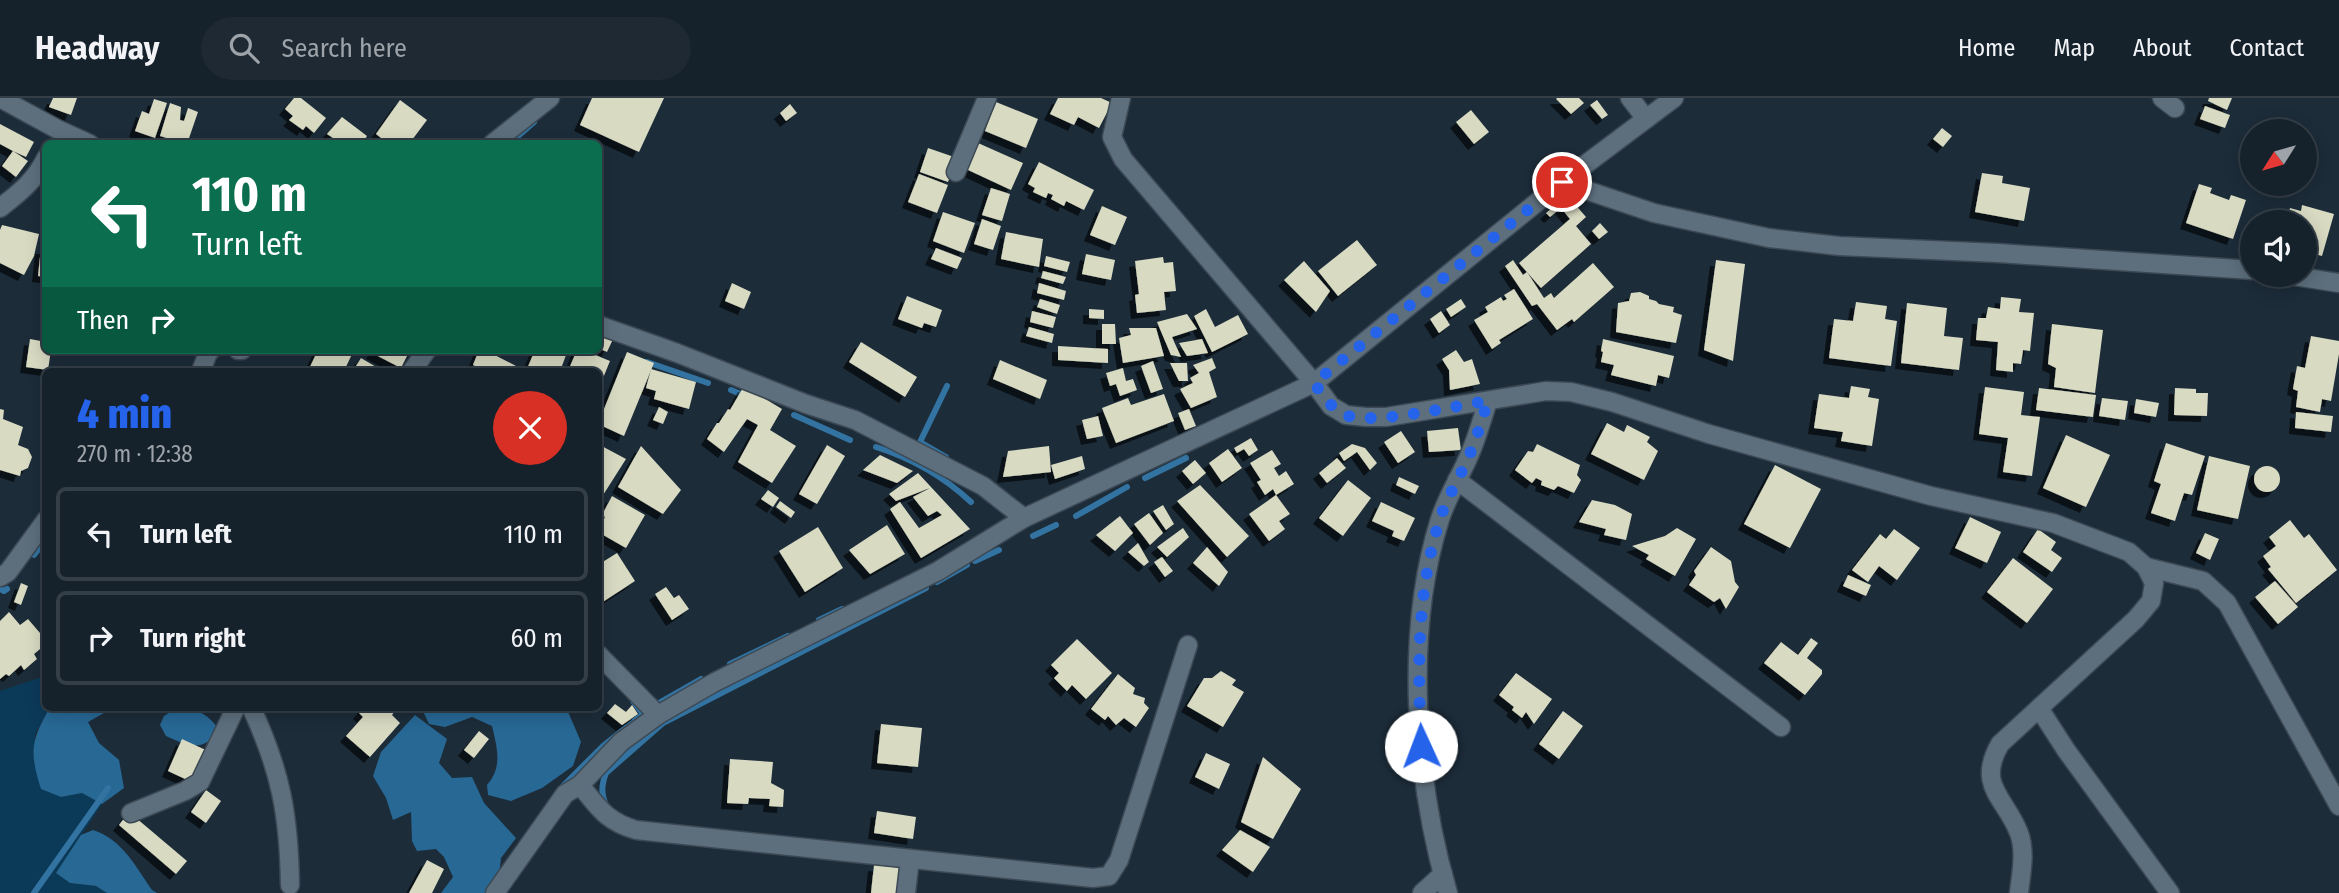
<!DOCTYPE html>
<meta charset="utf-8">
<style>
body{margin:0;font-family:"Fira Sans Condensed",sans-serif;background:#1e2933;color:#f1f3f6;height:100vh;display:flex;flex-direction:column;font-size:26px;white-space:nowrap}
*{box-sizing:border-box;margin:0}
p{font-size:23px;color:#9da3a9}
.icon{flex:none;width:38px;height:38px;fill:none;stroke:currentColor;stroke-width:2;stroke-linecap:round;stroke-linejoin:round}
.map{position:relative;flex:1;overflow:hidden}
.details{position:absolute;left:42px;top:270px;width:560px;height:343px;display:flex;flex-direction:column;background:#15212b;border-radius:10px;box-shadow:0 4px 18px #0003,0 0 0 2px #343e47}
.details>*{flex:none}
.hud{position:absolute;left:42px;top:42px;width:560px;height:214px;border-radius:10px;box-shadow:0 4px 18px #0003,0 0 0 2px #343e47;background:#0b6e4f;color:#fff;overflow:hidden}
.needle{width:46px;rotate:233deg}
.tools{position:absolute;left:2240px;top:21px;display:grid;gap:14px}
.tools a{display:grid;place-items:center;width:77px;height:77px;border-radius:50%;background:#15212b;box-shadow:0 4px 18px #0003,0 0 0 2px #343e47;font-size:35px}
.pin{position:absolute;display:grid;place-items:center;width:60px;height:60px;color:#fff;margin:-30px;border:4px solid #fff;border-radius:50%;box-shadow:0 2px 7px #0007}
.me{position:absolute;width:77px;margin:-38px;rotate:358deg;stroke-linejoin:round;filter:drop-shadow(0 0 5px #0008)}
.turn{display:flex;align-items:center;gap:24px;height:147px;padding:0 35px;font-size:32px}
.turn .icon{width:91px;height:91px;stroke-width:2.5}
.turn b{display:block;font-size:49px;line-height:60px}
.then{display:flex;align-items:center;height:66px;padding:0 35px;background:#0003;gap:14px;font-size:26px}
.round{display:grid;place-items:center;flex:none;width:74px;height:74px;border-radius:37px;background:#1e2933}
.overview{display:flex;align-items:center;justify-content:space-between;height:119px;padding:0 35px}
h1{font-size:42px;font-weight:800;line-height:52px;color:#2563eb}
ul{padding:0;list-style:none}
li{display:flex;align-items:center;gap:21px;height:94px;margin:0 14px 10px;padding:0 21px;border:4px solid #343e47;border-radius:10px}
li div{flex:1}
li b{display:block;font-size:26px}
li em{font-style:normal}
header{display:flex;align-items:center;gap:42px;box-sizing:border-box;height:98px;padding:0 35px;background:#15212b;border-bottom:2px solid #343e47}
header strong{font-size:33px}
nav{display:flex;gap:38px;margin-inline-start:auto;font-size:24px}
.search{width:490px;height:63px;background:#1e2933;display:flex;align-items:center;gap:18px;box-sizing:border-box;padding:0 24px;border-radius:38px;color:#9da3a9;font-size:26px}
.map>svg:first-child{display:block}
</style>
<header>
<strong>Headway</strong>
<div class="search"><svg class="icon" aria-label="search" viewBox="0 0 24 24"><circle cx="10" cy="10" r="6"/><path d="M15 15l6 6"/></svg>Search here</div>
<nav><a>Home</a><a>Map</a><a>About</a><a>Contact</a></nav>
</header>
<div class="map">
<svg width="2339" height="795" viewBox="0 0 2339 795">
<defs>
<filter id="shadow"><feDropShadow dx="-6" dy="6" stdDeviation="0" flood-color="#0009"/></filter>
</defs>
<rect width="100%" height="100%" fill="#1c2c39"/>
<polygon fill="#0b3a59" points="45,578 46,609 50,609 35,636 34,667 61,699 82,695 102,706 56,775 70,785 96,788 107,795 0,795 0,593"/>
<g fill="#276895">
<path d="M 50,609 L 110,609 L 111,611 L 88,624 L 99,645 L 119,662 L 124,690 L 102,706 L 82,695 L 61,699 L 41,691 C 29,653 31,643 50,609 Z"/>
<path d="M 178,609 C 197,609 210,618 220,633 C 201,654 190,649 166,638 L 160,627 L 164,618 Z"/>
<path d="M 424,609 L 566,609 L 581,644 L 573,668 L 542,690 L 511,703 L 488,697 L 487,687 C 503,669 497,649 492,628 L 472,619 L 445,629 L 429,626 L 422,611 Z"/>
<polygon points="415,617 447,641 439,665 452,680 472,679 484,705 516,740 501,760 498,787 490,795 441,795 453,779 444,759 436,751 417,753 412,743 411,714 393,722 386,700 373,678 381,654"/>
<path d="M 93,732 C 122,741 136,769 152,792 L 157,795 L 107,795 L 96,788 L 70,785 L 56,775 L 81,737 Z"/>
</g>
<g fill="none" stroke-linecap="round" stroke-linejoin="round">
<g stroke="#3373a1" stroke-width="6">
<polyline points="509,46 534,24"/>
<polyline points="647,264 708,285"/>
<polyline points="731,292 745,298"/>
<polyline points="794,317 850,342"/>
<path d="M 876,349 C 911,360 944,379 971,404"/>
<polyline points="946,359 920,344 947,288"/>
<polyline points="1145,380 1186,360"/>
<polyline points="1076,418 1127,389"/>
<polyline points="1033,438 1056,427"/>
<polyline points="34,457 46,442"/>
<polyline points="975,463 999,452"/>
<polyline points="937,484 967,467"/>
<polyline points="0,491 4,493 7,491"/>
<polyline points="819,522 842,511"/>
<polyline points="730,566 788,538"/>
<polyline points="653,602 657,606 701,581"/>
<polyline points="562,689 603,648 643,616 633,603"/>
<path d="M 607,709 C 601,697 601,688 606,675 L 663,625 L 926,490"/>
<polyline points="34,795 108,690"/>
</g>
</g>
<g fill="#d8dac2" filter="url(#shadow)">
<polygon points="53,0 77,0 71,17 49,9"/>
<polygon points="294,0 301,0 326,20 314,35 306,28 303,32 289,22 293,18 285,11"/>
<polygon points="592,0 664,0 639,54 580,27"/>
<polygon points="1058,0 1101,0 1112,5 1099,30 1078,19 1074,27 1050,16"/>
<polygon points="1557,0 1579,0 1584,5 1571,16 1556,1"/>
<polygon points="2209,0 2232,0 2227,12 2208,3"/>
<polygon points="154,1 167,5 155,40 135,33 142,13 149,16"/>
<polygon points="400,2 427,22 409,46 389,46 376,36"/>
<polygon points="1597,2 1608,17 1602,21 1590,7"/>
<polygon points="996,4 1038,21 1026,50 985,33"/>
<polygon points="170,5 181,9 180,22 184,23 188,10 198,14 187,46 160,38"/>
<polygon points="790,6 797,15 786,23 780,15"/>
<polygon points="2205,8 2230,17 2225,30 2200,21"/>
<polygon points="1471,12 1489,34 1474,46 1456,24"/>
<polygon points="342,19 367,38 362,46 342,46 327,36"/>
<polygon points="0,26 34,44 26,59 13,53 28,63 16,79 2,68 13,53 0,46"/>
<polygon points="1942,30 1952,38 1943,49 1933,41"/>
<polygon points="978,45 1023,65 1011,92 966,71"/>
<polygon points="928,50 957,60 948,84 920,74"/>
<polygon points="1039,64 1094,92 1084,112 1066,103 1064,108 1051,101 1053,97 1048,95 1046,100 1033,94 1035,90 1028,86"/>
<polygon points="1982,75 2003,78 2002,85 2030,90 2024,123 1975,114"/>
<polygon points="919,76 948,87 937,115 908,104"/>
<polygon points="2199,86 2212,90 2210,95 2229,102 2231,97 2246,102 2233,141 2186,125"/>
<polygon points="991,90 1010,96 1002,123 982,117"/>
<polygon points="1567,97 1586,119 1576,128 1591,146 1541,190 1519,165 1570,121 1561,110 1550,119 1546,115"/>
<polygon points="2302,107 2334,116 2322,158 2314,156 2313,162 2305,159 2305,124 2286,124 2290,110 2301,113"/>
<polygon points="1102,108 1127,119 1115,147 1090,137"/>
<polygon points="943,114 975,125 964,155 933,143"/>
<polygon points="982,121 1001,128 993,152 974,146"/>
<polygon points="1600,125 1608,134 1599,141 1592,133"/>
<polygon points="2,127 39,136 34,158 24,177 0,165 0,132"/>
<polygon points="1006,134 1043,141 1039,169 1001,161"/>
<polygon points="1357,142 1377,167 1338,198 1318,173"/>
<polygon points="41,150 46,150 46,179 38,178"/>
<polygon points="936,150 962,160 957,171 931,161"/>
<polygon points="1086,156 1115,162 1111,182 1082,176"/>
<polygon points="1046,158 1070,164 1067,174 1044,168"/>
<polygon points="1163,159 1164,165 1173,164 1176,193 1164,194 1166,212 1137,215 1135,197 1139,196 1135,163"/>
<polygon points="1513,162 1523,177 1527,174 1544,200 1551,195 1554,200 1593,165 1614,189 1574,224 1572,221 1557,232 1537,206 1532,208 1505,168"/>
<polygon points="1716,162 1745,166 1733,263 1704,252"/>
<polygon points="1304,163 1330,193 1316,214 1284,182"/>
<polygon points="1043,173 1066,179 1063,186 1041,180"/>
<polygon points="732,185 751,194 744,211 725,203"/>
<polygon points="1039,185 1066,193 1064,202 1037,195"/>
<polygon points="1514,191 1533,221 1499,242 1501,245 1492,251 1474,222 1488,214 1485,209 1501,199 1503,203 1507,201 1504,197"/>
<polygon points="1640,194 1649,198 1649,201 1656,203 1659,206 1674,209 1673,214 1682,217 1676,245 1616,234 1618,205 1629,203 1631,195"/>
<polygon points="907,198 942,212 936,229 924,225 922,230 898,221"/>
<polygon points="2001,199 2021,201 2019,214 2034,215 2030,253 2023,252 2021,266 2013,265 2013,274 1996,272 1998,244 1976,242 1978,220 1986,220 1988,209 2000,211"/>
<polygon points="1040,201 1060,207 1057,216 1037,209"/>
<polygon points="1461,201 1466,209 1451,219 1446,211"/>
<polygon points="1856,204 1887,208 1885,221 1897,223 1891,268 1829,260 1834,221 1853,223"/>
<polygon points="1907,205 1947,210 1944,238 1963,240 1959,272 1901,265"/>
<polygon points="1089,211 1104,212 1104,221 1089,220"/>
<polygon points="1206,211 1215,229 1238,217 1248,236 1212,254 1194,218"/>
<polygon points="1032,213 1056,219 1053,230 1030,224"/>
<polygon points="1441,213 1450,227 1439,235 1430,221"/>
<polygon points="1187,216 1197,231 1172,239 1181,259 1171,257 1157,224"/>
<polygon points="1102,226 1115,226 1116,246 1102,246"/>
<polygon points="2052,226 2103,232 2095,295 2054,289 2056,270 2048,266"/>
<polygon points="1029,229 1054,236 1052,245 1026,238"/>
<polygon points="1129,230 1156,230 1164,258 1123,265 1119,240 1131,237"/>
<polygon points="598,231 614,239 607,254 598,250"/>
<polygon points="2311,238 2339,243 2339,256 2331,303 2322,301 2320,314 2296,309 2298,293 2293,291 2297,268 2305,270"/>
<polygon points="30,241 46,244 46,252 51,252 48,272 26,269"/>
<polygon points="1202,241 1208,255 1187,258 1179,245"/>
<polygon points="1603,241 1674,258 1669,280 1658,277 1656,288 1611,277 1614,267 1601,264 1603,254 1601,253"/>
<polygon points="861,244 917,279 905,299 849,264"/>
<polygon points="1058,248 1108,251 1108,265 1058,262"/>
<polygon points="318,252 354,252 344,273 313,273 309,271"/>
<polygon points="374,252 410,252 401,270 372,255"/>
<polygon points="479,252 485,252 516,268 514,273 487,273 473,267"/>
<polygon points="535,252 568,252 560,273 533,273 527,271"/>
<polygon points="577,252 583,252 610,263 599,290 598,273 568,273"/>
<polygon points="1456,252 1464,264 1472,261 1480,286 1450,292 1449,272 1442,261"/>
<polygon points="627,254 654,265 624,338 598,326"/>
<polygon points="361,260 383,273 353,273"/>
<polygon points="1212,260 1216,270 1209,274 1217,299 1191,310 1180,291 1193,285 1190,280 1199,275 1193,267"/>
<polygon points="1000,262 1047,282 1040,301 993,281"/>
<polygon points="1153,263 1163,291 1151,295 1141,268"/>
<polygon points="1170,265 1187,265 1188,283 1179,283"/>
<polygon points="1123,270 1126,283 1133,281 1137,292 1120,298 1116,286 1110,288 1106,275"/>
<polygon points="651,271 696,284 689,311 654,301 656,293 646,290"/>
<polygon points="744,288 782,311 770,332 796,348 772,385 738,364 758,327 747,321 724,354 707,341 717,325 719,325 728,311 730,312"/>
<polygon points="1851,288 1870,291 1868,299 1879,301 1872,348 1841,343 1843,334 1814,330 1819,296 1849,300"/>
<polygon points="1985,289 2024,294 2021,317 2040,319 2032,378 2003,374 2008,340 1979,336"/>
<polygon points="2039,290 2096,297 2093,319 2036,312"/>
<polygon points="2175,290 2196,291 2196,295 2208,295 2207,318 2174,317"/>
<polygon points="1164,296 1174,323 1116,345 1102,310 1128,300 1131,307"/>
<polygon points="2102,300 2128,303 2125,322 2099,318"/>
<polygon points="2136,301 2159,305 2156,319 2134,315"/>
<polygon points="659,309 668,314 663,326 653,322"/>
<polygon points="0,311 4,312 3,321 23,329 18,347 28,351 32,359 28,370 21,373 20,378 0,372"/>
<polygon points="1189,311 1196,328 1185,332 1178,315"/>
<polygon points="2296,314 2333,318 2331,334 2295,330"/>
<polygon points="1098,318 1103,338 1087,341 1082,322"/>
<polygon points="1607,325 1624,334 1627,327 1650,339 1647,344 1658,353 1644,382 1591,356"/>
<polygon points="1458,330 1461,352 1429,354 1427,333"/>
<polygon points="1401,333 1415,354 1398,365 1384,344"/>
<polygon points="2066,337 2110,357 2086,409 2043,390"/>
<polygon points="1251,340 1258,352 1249,358 1244,351 1237,355 1234,350"/>
<polygon points="2166,345 2205,358 2192,397 2184,395 2175,423 2151,415 2161,386 2154,383"/>
<polygon points="598,346 626,361 598,405"/>
<polygon points="1352,346 1365,350 1377,365 1370,372 1357,354 1344,363 1339,355"/>
<polygon points="1537,346 1580,367 1577,377 1581,382 1574,395 1558,388 1554,392 1541,387 1542,383 1536,380 1532,385 1515,372 1528,353 1533,354"/>
<polygon points="827,347 845,358 817,406 799,396"/>
<polygon points="641,348 681,392 663,416 618,389"/>
<polygon points="1049,348 1051,374 1003,379 1008,353"/>
<polygon points="1228,351 1242,370 1222,384 1209,365"/>
<polygon points="1272,352 1281,366 1274,370 1279,378 1286,373 1294,386 1276,397 1273,391 1265,397 1257,384 1261,382 1250,365"/>
<polygon points="880,357 913,373 897,385 863,372"/>
<polygon points="1082,358 1085,371 1055,381 1051,367"/>
<polygon points="2209,358 2250,368 2238,421 2197,412"/>
<polygon points="1337,360 1346,370 1327,385 1319,375"/>
<polygon points="1195,362 1206,375 1193,386 1182,373"/>
<polygon points="1775,367 1821,391 1790,450 1744,426"/>
<circle cx="2267" cy="381" r="13"/>
<polygon points="918,375 970,431 921,460 890,411 900,404 919,430 942,417 937,413 928,418 913,399 930,390 896,403 889,396"/>
<polygon points="1399,379 1419,388 1415,396 1396,387"/>
<polygon points="1348,382 1371,400 1343,438 1319,420"/>
<polygon points="1200,387 1249,438 1227,459 1177,403"/>
<polygon points="768,392 779,400 773,409 761,401"/>
<polygon points="1276,397 1290,416 1279,423 1285,431 1269,443 1249,416"/>
<polygon points="612,398 645,417 626,450 598,434 605,419 602,417"/>
<polygon points="1592,402 1615,407 1632,416 1626,442 1604,437 1606,431 1579,424"/>
<polygon points="780,403 795,414 791,420 776,409"/>
<polygon points="1381,404 1415,420 1404,443 1392,438 1394,433 1372,423"/>
<polygon points="1163,407 1174,426 1166,432 1153,413"/>
<polygon points="1149,415 1163,435 1150,447 1134,426"/>
<polygon points="1120,418 1133,435 1115,453 1096,437"/>
<polygon points="1970,419 2001,434 1987,465 1955,450"/>
<polygon points="2290,422 2304,440 2309,436 2337,472 2296,505 2268,471 2271,469 2263,458 2276,448 2269,439"/>
<polygon points="887,427 905,456 870,476 849,452"/>
<polygon points="818,429 843,470 805,494 779,453"/>
<polygon points="1183,430 1189,439 1167,459 1157,449"/>
<polygon points="1677,430 1696,441 1675,478 1646,461 1649,457 1632,448 1665,438"/>
<polygon points="1894,431 1920,450 1897,482 1879,468 1868,484 1852,472 1880,436 1886,441"/>
<polygon points="2038,431 2056,444 2051,452 2062,460 2052,474 2023,454"/>
<polygon points="2205,435 2219,441 2210,462 2196,455"/>
<polygon points="1138,445 1149,464 1144,468 1128,454"/>
<polygon points="1207,449 1228,474 1219,488 1193,465"/>
<polygon points="1711,449 1731,463 1735,484 1739,489 1726,511 1720,500 1714,504 1689,487 1696,477 1694,473"/>
<polygon points="617,455 635,483 598,507 598,473 603,470 601,465"/>
<polygon points="1162,459 1173,473 1165,479 1154,464"/>
<polygon points="2013,460 2053,491 2027,525 1987,494"/>
<polygon points="1848,477 1871,487 1866,498 1843,488"/>
<polygon points="2275,483 2298,509 2278,526 2255,499"/>
<polygon points="21,485 28,488 21,507 14,504"/>
<polygon points="666,489 674,500 679,497 689,511 672,522 655,496"/>
<polygon points="9,514 20,527 28,521 46,542 46,546 34,556 37,561 24,572 21,567 9,578 6,576 0,581 0,523"/>
<polygon points="1811,540 1818,545 1807,560 1822,572 1822,576 1805,597 1764,565 1781,544 1798,557"/>
<polygon points="1077,541 1112,575 1086,601 1072,587 1067,593 1054,580 1059,575 1051,567"/>
<polygon points="1221,573 1236,582 1232,587 1244,594 1223,629 1187,608 1204,580 1212,580"/>
<polygon points="1516,575 1552,601 1534,626 1526,614 1522,620 1512,612 1514,609 1499,597"/>
<polygon points="1118,576 1135,590 1133,596 1145,600 1144,605 1149,610 1136,629 1124,620 1116,627 1108,618 1105,622 1091,611"/>
<polygon points="615,606 626,614 632,607 638,616 622,627 607,615"/>
<polygon points="364,609 391,609 395,613 392,617 400,625 370,659 346,638 363,619 359,615"/>
<polygon points="1563,613 1583,628 1559,661 1539,646"/>
<polygon points="881,626 922,630 918,669 877,665"/>
<polygon points="479,633 489,641 474,660 464,652"/>
<polygon points="182,641 210,654 196,686 168,673"/>
<polygon points="1206,655 1230,666 1219,691 1195,679"/>
<polygon points="1263,659 1301,691 1273,741 1241,724"/>
<polygon points="730,661 773,664 771,685 784,692 783,709 769,708 770,701 749,700 748,706 727,705"/>
<polygon points="206,692 221,703 206,725 191,714"/>
<polygon points="877,713 916,719 913,741 874,735"/>
<polygon points="129,714 187,763 176,776 119,727"/>
<polygon points="1240,732 1270,749 1253,774 1222,752"/>
<polygon points="427,762 444,771 432,795 409,795"/>
<polygon points="874,767 903,770 902,795 871,795"/>
</g>
<g fill="none" stroke-linecap="round" stroke-linejoin="round">
<defs>
<g id="minor">
<polyline points="0,0 57,31 90,46"/>
<path d="M 1121,0 L 1112,39 L 1123,61 L 1314,285 L 1331,308 L 1346,317 L 1366,319 L 1386,319 L 1546,293 L 1571,294 L 1612,304 L 1709,336 L 1931,398 L 2053,425 L 2129,454 L 2146,469 L 2154,485 L 2151,503 L 2136,521 L 2000,646 C 1976,688 2005,699 2019,735 C 2026,754 2021,776 2019,795"/>
<polyline points="1630,0 1646,21"/>
<polyline points="2162,0 2175,10"/>
<polyline points="492,46 550,0"/>
<polyline points="956,74 987,0"/>
<polyline points="1562,84 1654,115 1769,140 1839,148 1998,155 2252,172"/>
<path d="M 0,110 C 19,95 35,83 46,60"/>
<polyline points="2288,177 2339,185"/>
<polyline points="598,227 677,255 806,306 855,322 983,388 1024,420"/>
<polyline points="238,252 242,252"/>
<polyline points="201,273 208,255 211,252"/>
<polyline points="412,273 427,252"/>
<polyline points="1457,382 1781,629"/>
<polyline points="2146,469 2203,483 2227,505 2339,708"/>
<polyline points="0,479 8,474 46,422"/>
<polyline points="598,556 658,617"/>
<path d="M 251,609 C 281,673 289,718 290,787"/>
<polyline points="2039,610 2066,652 2170,795"/>
<path d="M 580,687 C 599,710 606,723 636,732 L 1093,780 L 1109,778 L 1119,762 L 1188,547"/>
<polyline points="131,715 185,693 200,684 236,609"/>
<polyline points="495,795 565,696 580,687 621,644 658,617 715,584 938,473 1024,420 1314,285 1562,84 1674,0"/>
<polyline points="906,795 910,761"/>
<polyline points="1422,795 1443,776"/>
<path d="M 1448,795 C 1415,682 1404,535 1440,421 C 1447,399 1460,379 1469,358 C 1477,340 1482,321 1488,303"/>
</g>
</defs>
<use href="#minor" stroke="#3c4954" stroke-width="21"/>
<use href="#minor" stroke="#5d6f7d" stroke-width="18"/>
</g>
<g fill="none" stroke-linecap="round" stroke-linejoin="round">
<path stroke="#2563eb" stroke-width="12" stroke-dasharray="0 21.6" d="M 1421,648 C 1418,572 1416,495 1440,421 C 1447,399 1460,379 1469,358 C 1477,340 1482,321 1488,303 C 1457,307 1369,329 1343,316 C 1330,309 1323,297 1314,285 L 1562,84"/>
</g>
</svg>
<div class="tools">
<a><svg class="needle" viewBox="-14 -14 28 28"><path d="M0-13l5 13h-10z" fill="#e53935"/><path d="M0 13l5-13h-10z" fill="#9da3a9"/></svg></a>
<a><svg class="icon" aria-label="sound" viewBox="0 0 24 24"><path d="M4 9h4l5-4v14l-5-4H4zM17 9q2 3 0 6"/></svg></a>
</div>
<div class="pin" style="left:1562px;top:84px;background:#d93025"><svg class="icon" aria-label="arrive" viewBox="0 0 24 24"><path d="M6 21V4h12l-3 4 3 4H6"/></svg></div>
<svg class="me" style="left:1421px;top:648px" viewBox="-20 -20 40 40"><circle r="19" fill="#fff"/><path d="M0-13L10 11 0 6-10 11z" fill="#2563eb"/></svg>
<div class="hud">
<div class="turn"><svg class="icon" aria-label="left" viewBox="0 0 24 24"><path d="M17 20v-9H6M10 6l-5 5 5 5"/></svg><div><b>110 m</b>Turn left</div></div>
<div class="then">Then<svg class="icon" aria-label="right" viewBox="0 0 24 24"><path d="M7 20v-9h11M14 6l5 5-5 5"/></svg></div>
</div>
<section class="details">
<div class="overview"><div><h1>4 min</h1><p>270 m · 12:38</p></div><a class="round" style="background:#d93025;color:#fff"><svg class="icon" aria-label="close" viewBox="0 0 24 24"><path d="M6 6l12 12M18 6L6 18"/></svg></a></div>
<ul>
<li><svg class="icon" aria-label="left" viewBox="0 0 24 24"><path d="M17 20v-9H6M10 6l-5 5 5 5"/></svg><div><b>Turn left</b></div><em>110 m</em></li>
<li><svg class="icon" aria-label="right" viewBox="0 0 24 24"><path d="M7 20v-9h11M14 6l5 5-5 5"/></svg><div><b>Turn right</b></div><em>60 m</em></li>
</ul>
</section>
</div>
